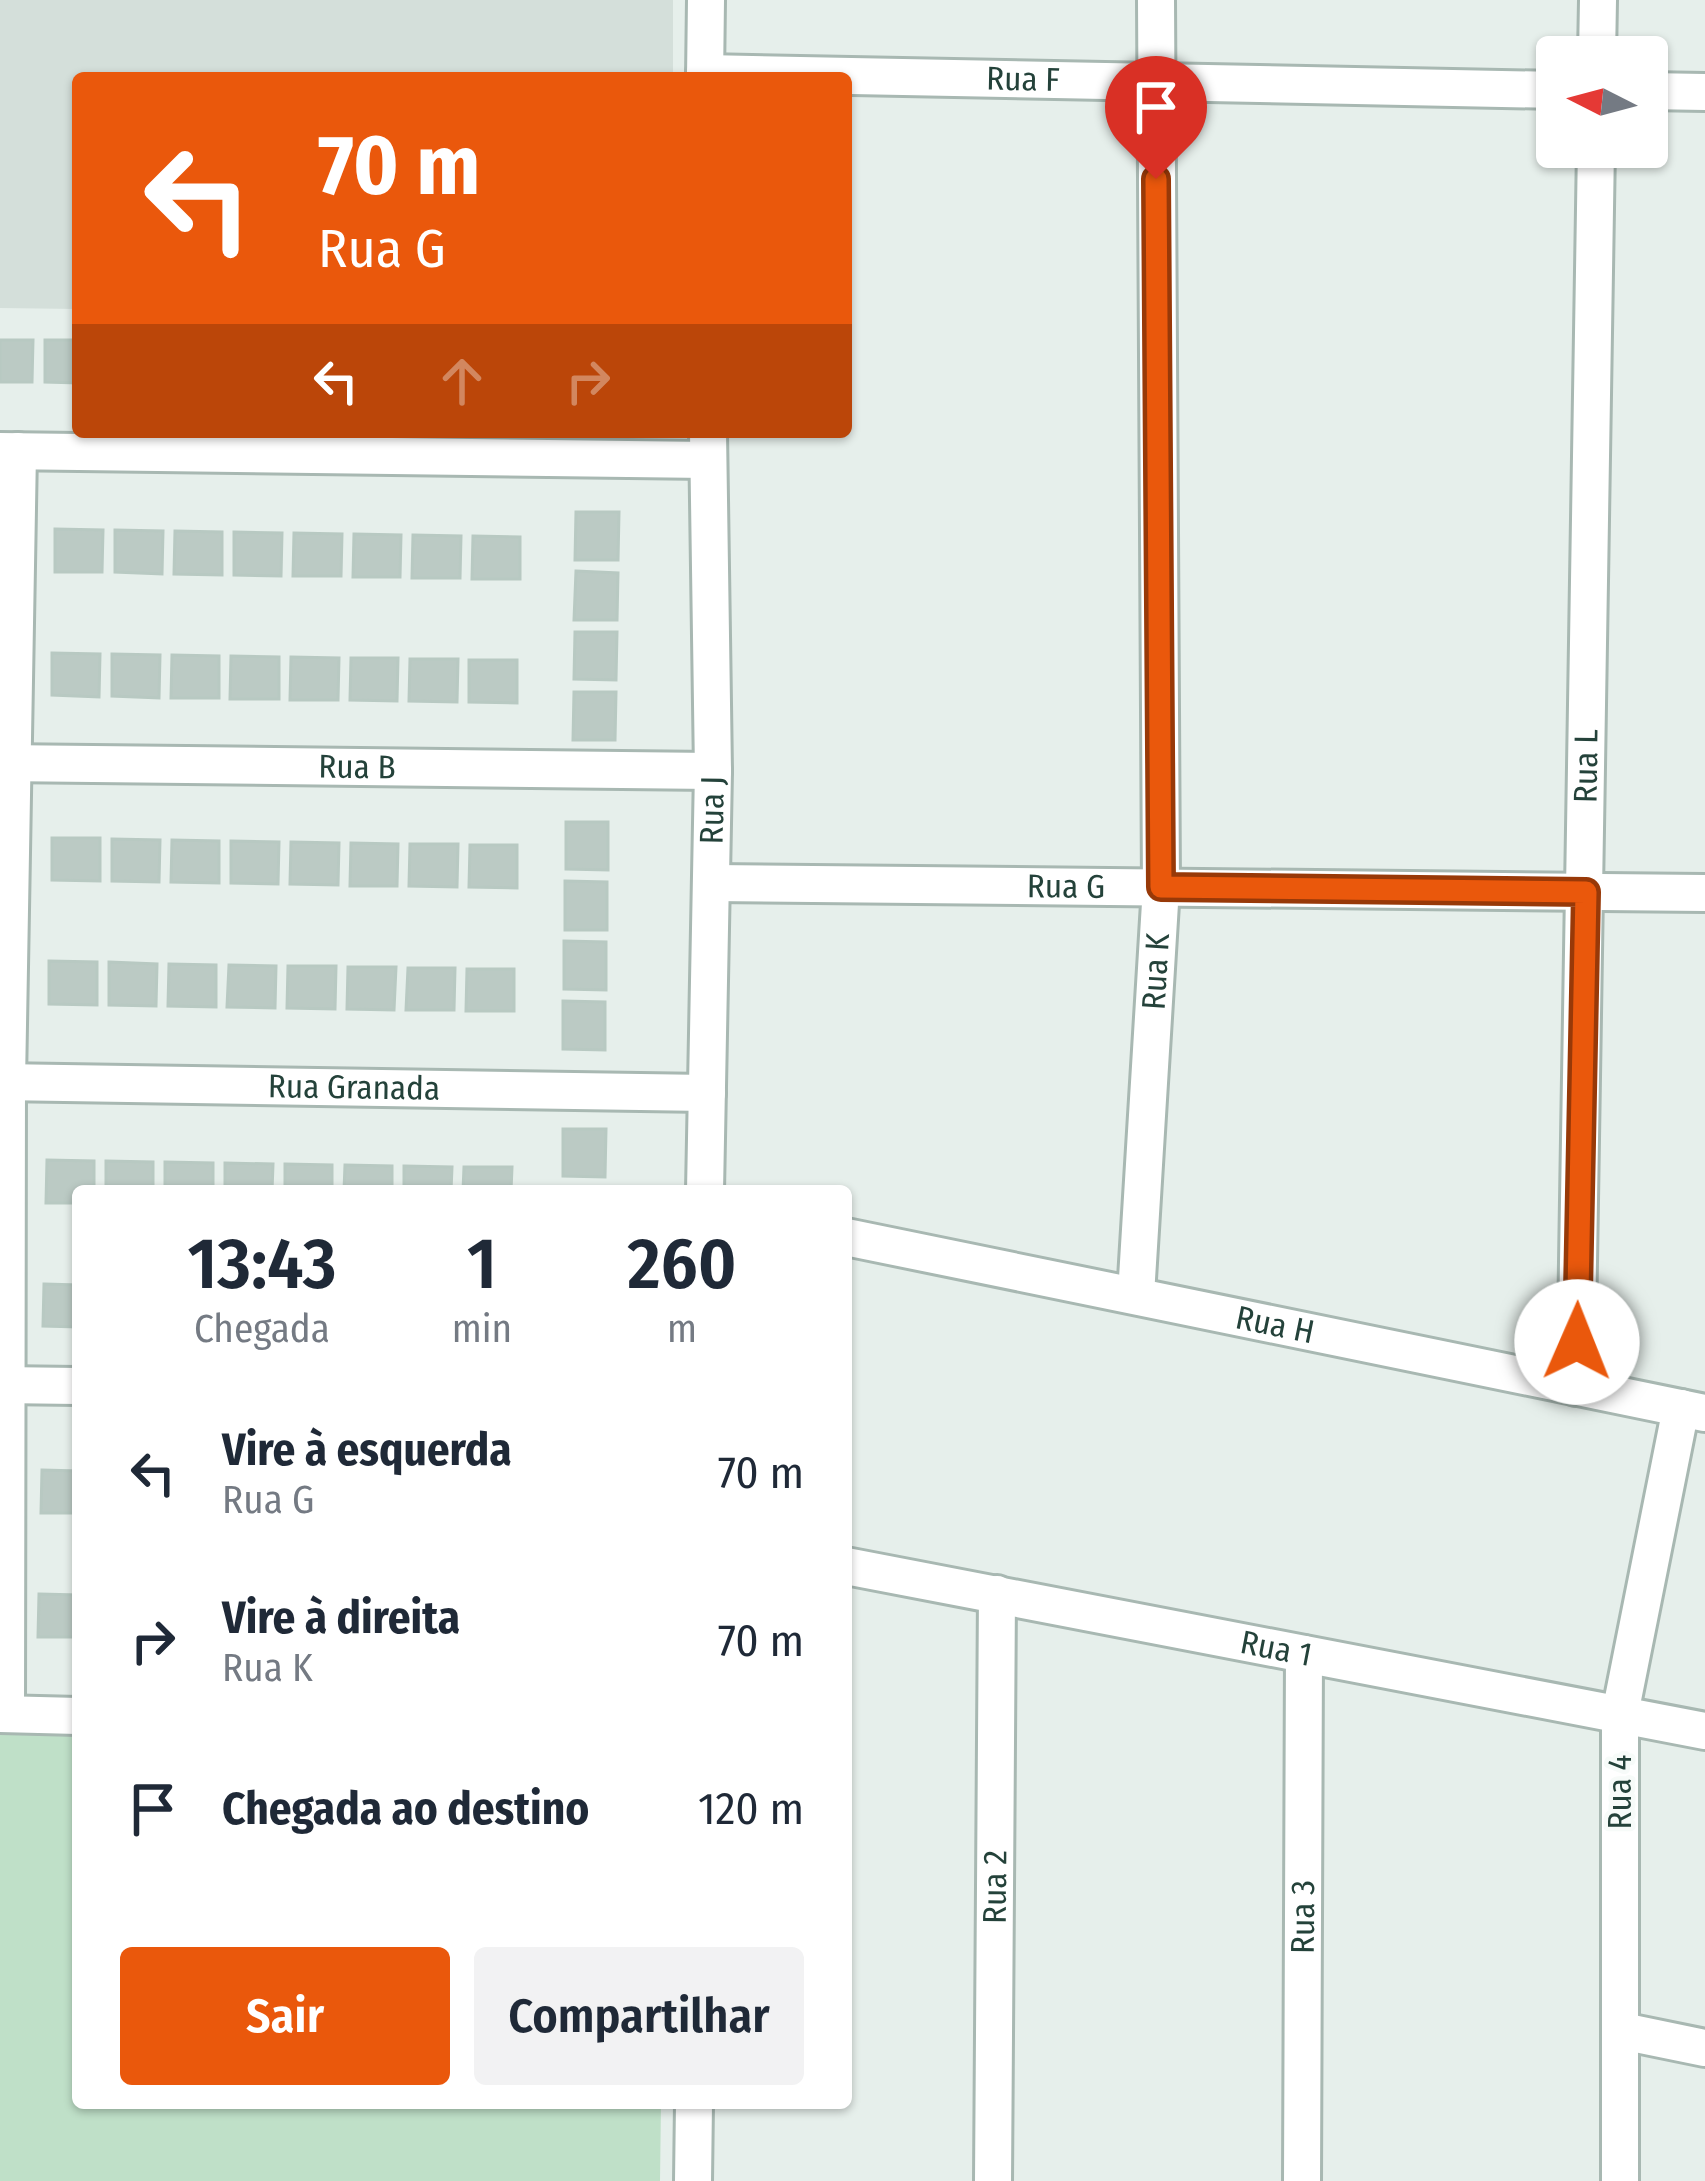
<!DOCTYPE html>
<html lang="pt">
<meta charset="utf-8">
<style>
body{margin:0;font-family:"Fira Sans Condensed",sans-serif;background:#f2f2f3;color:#1f2937;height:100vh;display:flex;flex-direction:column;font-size:45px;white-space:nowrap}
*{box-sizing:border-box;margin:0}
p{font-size:39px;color:#747a83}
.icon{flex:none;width:66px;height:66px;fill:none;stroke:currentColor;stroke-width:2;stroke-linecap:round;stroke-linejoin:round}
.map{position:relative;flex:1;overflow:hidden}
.sheet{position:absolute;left:72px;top:1185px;width:780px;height:924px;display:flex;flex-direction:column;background:#fff;border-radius:12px;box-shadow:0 3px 9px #0004}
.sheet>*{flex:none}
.top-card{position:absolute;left:72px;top:72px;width:780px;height:366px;border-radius:12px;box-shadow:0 3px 9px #0004;background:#ea580c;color:#fff;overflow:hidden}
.needle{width:78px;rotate:276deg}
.buttons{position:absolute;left:1536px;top:36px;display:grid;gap:24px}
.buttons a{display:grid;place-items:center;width:132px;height:132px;border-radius:12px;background:#fff;box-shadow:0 3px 9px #0004;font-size:60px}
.pin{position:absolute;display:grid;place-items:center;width:102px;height:102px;color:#fff;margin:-123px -51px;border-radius:50% 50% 50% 0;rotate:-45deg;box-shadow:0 0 12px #0007}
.pin .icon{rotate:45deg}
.me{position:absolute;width:132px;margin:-66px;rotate:1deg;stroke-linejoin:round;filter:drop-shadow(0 0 9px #0008)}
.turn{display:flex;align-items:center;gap:42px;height:252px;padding:0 48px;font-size:54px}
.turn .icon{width:156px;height:156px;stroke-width:2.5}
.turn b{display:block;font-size:84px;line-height:102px}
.lanes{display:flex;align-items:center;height:114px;padding:0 48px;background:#0003;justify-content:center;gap:60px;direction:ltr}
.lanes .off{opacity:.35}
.eta{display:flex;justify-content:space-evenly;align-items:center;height:204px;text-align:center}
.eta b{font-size:72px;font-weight:600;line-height:84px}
.action{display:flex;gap:24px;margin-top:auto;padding:24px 48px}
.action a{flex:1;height:138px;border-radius:12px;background:#ea580c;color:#fff;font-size:48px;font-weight:600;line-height:138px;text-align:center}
.action a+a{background:#f2f2f3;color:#1f2937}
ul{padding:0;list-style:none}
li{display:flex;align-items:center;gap:36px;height:168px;padding:0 48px}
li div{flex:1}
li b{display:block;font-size:45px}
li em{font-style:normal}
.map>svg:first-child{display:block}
</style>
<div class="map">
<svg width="1705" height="2181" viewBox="0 0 1705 2181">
<rect width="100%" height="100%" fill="#e6efeb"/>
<polygon fill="#d4dfda" points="0,0 673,0 673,78 78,78 78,309 0,308"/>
<polygon fill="#bfe0c8" points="0,1733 78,1733 78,2103 661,2103 660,2181 0,2181"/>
<g fill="#bbcac4" stroke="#b8c9c2" stroke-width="3">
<polygon points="0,340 33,340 32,382 0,382"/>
<polygon points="45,340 78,340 78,383 45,382"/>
<polygon points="576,512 619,512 618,560 575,560"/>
<polygon points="55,529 103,530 102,572 55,572"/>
<polygon points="115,530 163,531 162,574 115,572"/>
<polygon points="175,531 222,532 222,575 174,574"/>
<polygon points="234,532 282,533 281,576 234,575"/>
<polygon points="294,533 342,534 341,576 293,576"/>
<polygon points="354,534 401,535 400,577 353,577"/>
<polygon points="413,535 461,536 460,578 412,578"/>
<polygon points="473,536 520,537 520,579 472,579"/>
<polygon points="576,571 618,573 617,620 574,620"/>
<polygon points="575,632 617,632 616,680 574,679"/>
<polygon points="52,653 100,654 99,697 52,695"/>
<polygon points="112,654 160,655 159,698 112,696"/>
<polygon points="172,655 219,656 219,698 171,698"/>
<polygon points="231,656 279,657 279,699 230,699"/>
<polygon points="291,657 339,658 338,700 290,700"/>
<polygon points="351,658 398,658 397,701 350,700"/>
<polygon points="410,659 458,659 457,702 409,701"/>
<polygon points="469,660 517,660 517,703 469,702"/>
<polygon points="574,692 616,692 615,740 573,740"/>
<polygon points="566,822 608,822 608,870 566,869"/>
<polygon points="52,838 100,838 100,881 52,880"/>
<polygon points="112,839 160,840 159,882 112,881"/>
<polygon points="172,840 219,841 219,883 171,882"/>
<polygon points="231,841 279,842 278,884 231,883"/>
<polygon points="291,842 339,843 338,885 290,884"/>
<polygon points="351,843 398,844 397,886 350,886"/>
<polygon points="410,844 458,844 457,887 409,886"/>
<polygon points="470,845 517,845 517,888 469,887"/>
<polygon points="565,881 607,882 607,930 565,930"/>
<polygon points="564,941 606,942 606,990 564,989"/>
<polygon points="49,961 97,962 97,1005 49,1004"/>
<polygon points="109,962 157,964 156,1006 109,1005"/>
<polygon points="169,964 216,965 216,1007 168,1006"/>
<polygon points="229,965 276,966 275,1008 227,1007"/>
<polygon points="288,966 336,966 335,1009 287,1008"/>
<polygon points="348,967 396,967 394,1010 347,1009"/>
<polygon points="408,968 455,968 454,1010 406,1010"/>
<polygon points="467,969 514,969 514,1011 466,1011"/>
<polygon points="563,1001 605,1002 605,1050 563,1049"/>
<polygon points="563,1129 606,1129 605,1177 563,1176"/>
<polygon points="47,1160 94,1161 94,1191 78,1191 78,1203 46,1203"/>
<polygon points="106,1161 153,1162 153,1191 106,1191"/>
<polygon points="165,1162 213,1163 213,1191 165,1191"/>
<polygon points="225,1163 273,1164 272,1191 225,1191"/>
<polygon points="285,1164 332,1165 332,1191 285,1191"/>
<polygon points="345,1165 392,1166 392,1191 344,1191"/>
<polygon points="404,1166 452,1167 451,1191 404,1191"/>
<polygon points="464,1167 512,1167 511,1191 463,1191"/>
<polygon points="44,1284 78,1285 78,1327 43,1326"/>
<polygon points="42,1470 78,1471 78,1513 41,1513"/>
<polygon points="39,1594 78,1595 78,1637 38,1637"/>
</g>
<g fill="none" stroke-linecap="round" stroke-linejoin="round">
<defs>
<g id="minor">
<polyline points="1597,57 1598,0"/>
<path id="s1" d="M 705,73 L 1557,90"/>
<polyline points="705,78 706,0"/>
<polyline points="1647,91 1705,92"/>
<polyline points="0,451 708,460"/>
<path id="s2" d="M 0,763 L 713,771"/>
<path id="s3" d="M 712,883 L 1705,893"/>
<path id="s4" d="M 0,1082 L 707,1093"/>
<path id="s5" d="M 705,1191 L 713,771 L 708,432"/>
<path id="s6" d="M 846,1237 L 1705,1413"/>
<path id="s7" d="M 1136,1295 L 1161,887 L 1156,0"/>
<polyline points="0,1385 78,1386"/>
<path id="s8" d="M 1576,1387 L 1596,147"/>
<path id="s9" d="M 846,1566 L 1705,1731"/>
<polyline points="0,1714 78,1716"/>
<polyline points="6,1714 7,1082 18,451"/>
<polyline points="1622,2031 1705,2048"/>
<polyline points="693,2181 694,2103"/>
<path id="s10" d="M 993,2181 L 997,1594"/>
<path id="s11" d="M 1302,2181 L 1304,1654"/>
<polyline points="1620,2181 1620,1714 1681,1408"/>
</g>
</defs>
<use href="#minor" stroke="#a8b8b2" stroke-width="42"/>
<use href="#minor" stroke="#fff" stroke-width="36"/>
</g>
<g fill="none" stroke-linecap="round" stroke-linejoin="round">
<defs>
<polyline id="route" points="1156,179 1161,887 1586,892 1577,1342"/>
</defs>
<use href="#route" stroke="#983908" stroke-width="30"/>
<use href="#route" stroke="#ea580c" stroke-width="21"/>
</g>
<g text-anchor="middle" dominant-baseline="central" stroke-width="9" stroke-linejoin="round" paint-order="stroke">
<g font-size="33" fill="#24423a" stroke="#f7fbf9">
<text stroke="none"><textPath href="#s1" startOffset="318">Rua F</textPath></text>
<text stroke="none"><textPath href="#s2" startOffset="357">Rua B</textPath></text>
<text stroke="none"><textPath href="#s8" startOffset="621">Rua L</textPath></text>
<text stroke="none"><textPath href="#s5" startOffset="381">Rua J</textPath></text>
<text stroke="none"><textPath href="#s3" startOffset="354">Rua G</textPath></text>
<text stroke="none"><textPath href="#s7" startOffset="324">Rua K</textPath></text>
<text stroke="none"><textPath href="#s4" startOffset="354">Rua Granada</textPath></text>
<text stroke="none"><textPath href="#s6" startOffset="438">Rua H</textPath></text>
<text stroke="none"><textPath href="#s9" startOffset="438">Rua 1</textPath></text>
<text transform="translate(1620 1792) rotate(-90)">Rua 4</text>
<text stroke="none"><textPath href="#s10" startOffset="294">Rua 2</textPath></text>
<text stroke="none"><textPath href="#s11" startOffset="264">Rua 3</textPath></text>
</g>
</g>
</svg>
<div class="buttons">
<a><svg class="needle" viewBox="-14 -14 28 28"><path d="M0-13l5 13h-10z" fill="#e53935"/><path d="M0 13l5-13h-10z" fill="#747a83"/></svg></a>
</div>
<div class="pin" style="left:1156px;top:179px;background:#d93025"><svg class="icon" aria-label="arrive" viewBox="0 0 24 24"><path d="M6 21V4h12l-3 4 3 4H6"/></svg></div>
<svg class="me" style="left:1577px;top:1342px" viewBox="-20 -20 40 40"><circle r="19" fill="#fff"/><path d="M0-13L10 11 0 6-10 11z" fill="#ea580c"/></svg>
<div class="top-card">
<div class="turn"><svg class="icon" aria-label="left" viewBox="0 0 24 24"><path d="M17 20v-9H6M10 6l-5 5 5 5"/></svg><div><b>70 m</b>Rua G</div></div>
<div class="lanes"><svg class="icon" aria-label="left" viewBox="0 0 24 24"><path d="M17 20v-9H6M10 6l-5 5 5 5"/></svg><svg class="icon off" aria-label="ahead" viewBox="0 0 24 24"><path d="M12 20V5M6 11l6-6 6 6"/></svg><svg class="icon off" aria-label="right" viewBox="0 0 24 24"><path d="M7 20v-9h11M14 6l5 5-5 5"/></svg></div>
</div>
<section class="sheet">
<div class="eta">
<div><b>13:43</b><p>Chegada</p></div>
<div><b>1</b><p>min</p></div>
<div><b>260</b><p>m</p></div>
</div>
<ul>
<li><svg class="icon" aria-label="left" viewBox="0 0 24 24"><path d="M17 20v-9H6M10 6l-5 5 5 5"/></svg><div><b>Vire à esquerda</b><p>Rua G</p></div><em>70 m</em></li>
<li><svg class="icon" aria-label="right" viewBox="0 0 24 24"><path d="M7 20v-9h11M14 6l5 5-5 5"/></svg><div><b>Vire à direita</b><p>Rua K</p></div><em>70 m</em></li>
<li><svg class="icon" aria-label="arrive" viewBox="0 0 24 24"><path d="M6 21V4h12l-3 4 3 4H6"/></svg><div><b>Chegada ao destino</b></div><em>120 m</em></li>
</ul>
<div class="action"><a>Sair</a><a>Compartilhar</a></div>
</section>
</div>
